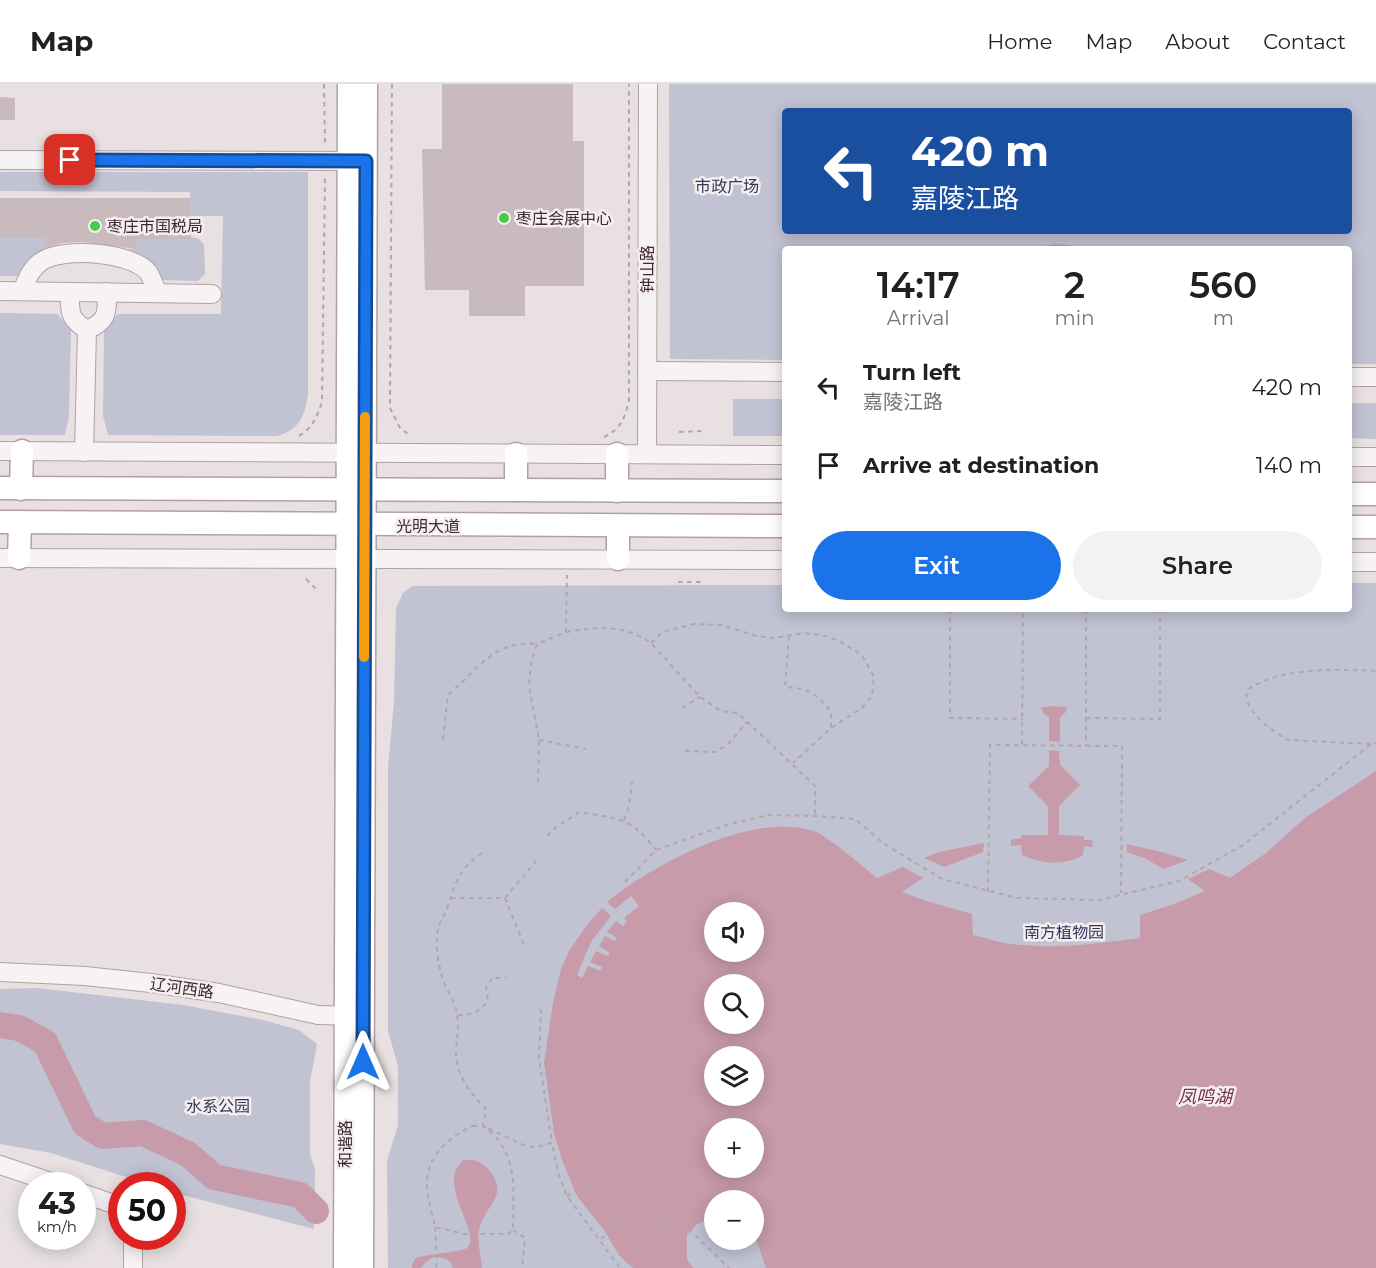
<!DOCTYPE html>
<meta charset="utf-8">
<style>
body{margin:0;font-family:Montserrat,"Noto Sans SC",sans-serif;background:#f2f2f2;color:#202124;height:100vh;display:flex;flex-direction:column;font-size:22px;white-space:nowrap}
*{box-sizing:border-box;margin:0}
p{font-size:20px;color:#757577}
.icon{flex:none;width:33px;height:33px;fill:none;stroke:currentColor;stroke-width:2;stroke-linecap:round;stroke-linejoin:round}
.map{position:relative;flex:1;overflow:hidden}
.panel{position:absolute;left:782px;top:162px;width:570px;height:366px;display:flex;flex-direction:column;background:#fff;border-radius:6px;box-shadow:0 3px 15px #0003}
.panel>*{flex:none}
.guide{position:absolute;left:782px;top:24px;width:570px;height:126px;border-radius:6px;box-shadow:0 3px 15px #0003;background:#1a4fa0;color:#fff;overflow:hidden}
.buttons{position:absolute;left:704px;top:818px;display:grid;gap:12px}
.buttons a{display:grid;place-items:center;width:60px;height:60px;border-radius:50%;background:#fff;box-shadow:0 3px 15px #0003;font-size:30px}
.speed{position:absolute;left:18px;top:1088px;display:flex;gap:12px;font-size:30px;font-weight:700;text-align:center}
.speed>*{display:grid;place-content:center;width:78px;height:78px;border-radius:50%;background:#fff;box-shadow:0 3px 15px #0003;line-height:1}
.speed small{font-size:15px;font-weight:400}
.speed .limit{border:9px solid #d22;background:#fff;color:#111}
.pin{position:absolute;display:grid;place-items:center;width:51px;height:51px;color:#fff;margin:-26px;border-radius:12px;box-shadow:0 3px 9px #0006}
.me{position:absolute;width:66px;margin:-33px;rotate:0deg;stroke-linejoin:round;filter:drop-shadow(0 0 4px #0008)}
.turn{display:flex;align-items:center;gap:21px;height:126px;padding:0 30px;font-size:27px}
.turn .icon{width:78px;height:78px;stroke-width:2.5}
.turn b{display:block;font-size:42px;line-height:51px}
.eta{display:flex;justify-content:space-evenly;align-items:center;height:102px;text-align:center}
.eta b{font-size:36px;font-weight:600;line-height:42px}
.cta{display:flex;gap:12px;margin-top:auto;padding:12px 30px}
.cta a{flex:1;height:69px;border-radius:36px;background:#1a73e8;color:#fff;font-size:24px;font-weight:600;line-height:69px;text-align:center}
.cta a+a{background:#f2f2f2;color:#202124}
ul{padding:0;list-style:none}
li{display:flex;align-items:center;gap:18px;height:78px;padding:0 30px}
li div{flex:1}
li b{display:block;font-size:22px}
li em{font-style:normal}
header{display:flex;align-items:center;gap:36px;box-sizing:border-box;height:84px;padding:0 30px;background:#fff;border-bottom:2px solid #e0e0e0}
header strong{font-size:28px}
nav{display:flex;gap:33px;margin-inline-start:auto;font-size:21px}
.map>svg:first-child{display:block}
</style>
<header>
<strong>Map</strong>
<nav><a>Home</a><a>Map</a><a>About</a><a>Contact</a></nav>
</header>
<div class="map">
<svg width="1376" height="1184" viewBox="0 0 1376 1184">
<rect width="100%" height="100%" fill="#e8e0e1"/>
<g fill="#c1c2d2" fill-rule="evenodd">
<path d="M 669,0 L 1376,0 L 1376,280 L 1349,280 L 1348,165 L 784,165 L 784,276 L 670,275 ZM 784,27 L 1348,27 L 1348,147 L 784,147 Z"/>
<path d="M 0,88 L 308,88 L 308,311 C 304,334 300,345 277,352 L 108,351 L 103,332 L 104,246 L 118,230 L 221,230 L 223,132 L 190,132 L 190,108 L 0,107 Z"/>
<path d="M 191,153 L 199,155 L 204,161 L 205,190 L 198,197 L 160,196 C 149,183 141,171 124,165 L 136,165 L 137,155 L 190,155 Z"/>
<polygon points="0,154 45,154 45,164 54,165 26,181 18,192 0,192"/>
<polygon points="0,229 57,230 71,246 69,332 65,351 0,351"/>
<rect x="733" y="315" width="51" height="37"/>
<polygon points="1349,319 1376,319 1376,355 1349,354"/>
<path d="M 1349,499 L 1376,499 L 1376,1184 L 388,1184 L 387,1077 L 398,1041 L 398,982 L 388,947 L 388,682 L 394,619 L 396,524 L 403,509 L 412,502 L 784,501 L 784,525 L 1348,525 ZM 714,828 L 753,828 L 753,867 L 714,867 ZM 714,900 L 753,900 L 753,939 L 714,939 ZM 714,972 L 753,972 L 753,1011 L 714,1011 ZM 714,1044 L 753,1044 L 753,1083 L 714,1083 ZM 714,1116 L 753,1116 L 753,1155 L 714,1155 Z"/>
<polygon points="37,904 183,921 263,936 299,946 317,960 310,998 310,1071 315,1085 314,1145 175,1109 173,1108 172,1101 151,1101 51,1069 0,1060 0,905"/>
</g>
<g fill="#c79ba9" fill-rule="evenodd">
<polygon points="1055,160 1069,161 1081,165 1026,165"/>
<polygon points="1049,622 1067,623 1065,629 1060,633 1060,658 1049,657 1049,633 1044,630 1041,624"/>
<path d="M 1049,666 L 1059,667 L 1060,681 L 1080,701 L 1059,722 L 1059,751 L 1084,752 L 1084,756 L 1092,756 L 1093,763 L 1084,762 L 1083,771 C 1064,782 1042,780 1022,771 L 1021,761 L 1011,762 L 1011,756 L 1021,754 L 1021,751 L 1048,751 L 1048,722 L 1028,702 L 1049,682 Z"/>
<path d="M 1376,687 L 1376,1184 L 766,1184 L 757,1158 L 753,1152 L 753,1116 L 714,1116 L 714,1133 L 697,1140 L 687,1151 L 687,1175 L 693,1184 L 633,1184 L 619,1171 L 604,1146 L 577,1112 L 562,1076 L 554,1049 L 544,979 L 553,919 L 561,885 L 569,867 L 587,841 L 602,824 L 611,832 L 591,858 L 577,891 L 582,894 L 588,882 L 601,887 L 602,883 L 590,878 L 596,867 L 608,872 L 610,869 L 599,862 L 605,852 L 615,857 L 617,854 L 607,848 L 616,837 L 623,842 L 627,837 L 624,834 L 639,822 L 631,812 L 615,825 L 607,818 C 654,780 752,727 814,747 C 827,751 864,784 877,794 L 903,783 L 923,794 L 902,808 L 926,817 L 972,830 L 973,851 C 983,853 994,857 1004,859 C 1048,866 1096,860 1140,854 L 1140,831 L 1177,819 L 1205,807 L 1188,795 L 1209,785 L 1230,794 L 1266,769 L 1305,734 ZM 714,828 L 753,828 L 753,867 L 714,867 ZM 714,900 L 753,900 L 753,939 L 714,939 ZM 714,972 L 753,972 L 753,1011 L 714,1011 ZM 714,1044 L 753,1044 L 753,1083 L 714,1083 Z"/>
<polygon points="984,759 983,768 944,783 924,774 939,768"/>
<polygon points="1127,760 1161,768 1188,776 1164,785 1144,774 1127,768"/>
<path d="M 464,1076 C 474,1075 482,1078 489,1086 C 511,1111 483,1123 479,1146 C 477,1159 481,1172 482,1184 L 453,1184 L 450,1177 C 436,1170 430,1172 421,1184 L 412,1184 L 412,1180 L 416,1174 C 427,1170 462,1168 467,1164 C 483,1149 434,1099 464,1076 Z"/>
</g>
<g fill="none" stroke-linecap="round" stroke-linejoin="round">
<polyline stroke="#c79ba9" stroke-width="26" points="0,941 19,944 45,958 85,1041 103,1052 143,1049 188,1070 214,1093 300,1111 316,1127"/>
</g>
<g fill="#c8babd">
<polygon points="442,0 573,0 573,57 584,57 584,202 525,202 525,232 469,232 469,206 425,206 422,65 442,65"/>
<polygon points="0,13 15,14 15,36 0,36"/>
<polygon points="0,114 190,114 191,155 137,155 136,165 81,158 63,159 45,164 45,154 0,154"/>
</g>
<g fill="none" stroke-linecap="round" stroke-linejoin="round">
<defs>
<g id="minor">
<polyline points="0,76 361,77"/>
<polyline points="0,207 212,210"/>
<path d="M 22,207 C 27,195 31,184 42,177 C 64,163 131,168 148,188 C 152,194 155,203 158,209"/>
<path d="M 70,208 C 70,228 68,234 87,246"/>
<path d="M 87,246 C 108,237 107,229 107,208"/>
<polyline points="647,287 784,288"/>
<polyline points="1348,293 1376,293"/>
<polyline points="0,367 784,371"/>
<polyline points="84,368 87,246"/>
<polyline points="647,370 648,0"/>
<polyline points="1348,373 1376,373"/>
<polyline points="0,474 784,476"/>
<polyline points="1348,478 1376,478"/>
<polyline points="0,888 85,892 151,899 219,909 318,931 357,932"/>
<polyline points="0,1081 60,1101"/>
<polyline points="82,1109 122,1123"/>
<polyline points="133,1159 133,1184"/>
</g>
<g id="major">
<polyline points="516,370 516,406"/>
<polyline points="0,404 784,407"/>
<polyline points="21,405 22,367"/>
<polyline points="617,407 617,370"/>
<polyline points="1348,410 1376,410"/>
<polyline points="0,438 784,442"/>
<polyline points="618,442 618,475"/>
<polyline points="1348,443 1376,443"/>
<polyline points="19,474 20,438"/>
<polyline points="345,1184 349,0"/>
<polyline points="362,1184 366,0"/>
</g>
</defs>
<use href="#minor" stroke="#afa2a4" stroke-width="20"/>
<use href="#major" stroke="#b49fa4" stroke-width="25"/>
<g stroke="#b1a6a8" stroke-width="2" stroke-dasharray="4.5 4.5" stroke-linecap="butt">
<polyline points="324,0 325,60"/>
<polyline points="392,0 390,324 400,344 411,352"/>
<polyline points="679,348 703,347"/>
<path d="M 299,352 C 313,343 317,333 322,318 L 325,93"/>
<path d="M 604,353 C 622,344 624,335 629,317 L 629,0"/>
<polyline points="306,495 316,505"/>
<polyline points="678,498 703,498"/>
<polyline points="950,525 950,634 1023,635"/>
<polyline points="1086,525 1086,662"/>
<path d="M 566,548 C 598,543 624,540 651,559 L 700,613 L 721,627 L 738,629 L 815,702 L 815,731"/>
<path d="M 789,552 L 785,603 C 809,604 817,610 831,628 L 831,644"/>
<polyline points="651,559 663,548 693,540 722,541 756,552 774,554 804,549 822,551 839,557 862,571 874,593 872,612 862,624 831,644 793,679"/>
<polyline points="682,624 700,613"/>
<polyline points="1086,634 1160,635 1160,525"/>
<path d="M 443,655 L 448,611 C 479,585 493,556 537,560"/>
<polyline points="539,656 586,665"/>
<polyline points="1022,660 1023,525"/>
<path d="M 1371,660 L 1288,656 C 1273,647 1242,627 1247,606 C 1280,583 1336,585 1376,587"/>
<polyline points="685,667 715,668 728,660 747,638"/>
<polyline points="538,698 539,656 529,602 531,578 537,560 566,548 567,491"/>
<polyline points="624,736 629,722 632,698"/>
<path d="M 547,752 L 555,744 L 579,728 C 618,735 630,732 656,766"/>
<path d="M 482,769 C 458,786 456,798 447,825 C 445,831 441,836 439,841 C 434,858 438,880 443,896 C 447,907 455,917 457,929 C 459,942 457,953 456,966 C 455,990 470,1009 486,1025 L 483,1042 L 526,1062 L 535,1063 L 552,1059 L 558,1089 L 567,1112 L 620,1184"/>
<polyline points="625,798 656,766 726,741 768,731 815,732 855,735 883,759 942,795 1017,814 1099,816 1179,797 1243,761 1371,660 1376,659"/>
<polyline points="988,808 990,661 1122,662 1121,809"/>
<polyline points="451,814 505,814 524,861"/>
<polyline points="505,814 536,777"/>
<polyline points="541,925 539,974 552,1059"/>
<path d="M 458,931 C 471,931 479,928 488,917 L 486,904 L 492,894 L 506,894"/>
<path d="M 473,1042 L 483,1042 C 520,1069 513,1105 513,1146 L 508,1150 L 464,1150 L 435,1143 C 433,1130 427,1115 427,1101 C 427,1072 448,1053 473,1042 Z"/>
<polyline points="567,1112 588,1098 590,1103 597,1098 635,1149 651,1138 667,1137 675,1149 685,1141 729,1184"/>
<polyline points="435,1143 437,1177 436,1184"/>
<polyline points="513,1146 525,1154 522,1184"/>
<polyline points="601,1155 624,1135"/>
</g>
<use href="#minor" stroke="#f7f2f3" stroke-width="18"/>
<use href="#major" stroke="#fff" stroke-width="22"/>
</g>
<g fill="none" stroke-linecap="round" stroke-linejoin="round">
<defs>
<polyline id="route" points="70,76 366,77 363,978"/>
</defs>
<use href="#route" stroke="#114b97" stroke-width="15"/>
<use href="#route" stroke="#1a73e8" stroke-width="10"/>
<polyline stroke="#f59e0b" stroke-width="10" points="364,573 365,333"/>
</g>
<g fill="#48ca4b" stroke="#f6eff1" stroke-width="2">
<circle cx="504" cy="134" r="6"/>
<circle cx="95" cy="142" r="6"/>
</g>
<g text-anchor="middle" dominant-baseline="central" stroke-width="5" stroke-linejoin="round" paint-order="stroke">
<g font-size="16" fill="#36375a" stroke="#f6eff1">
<text x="727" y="102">市政广场</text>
<text x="1064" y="848">南方植物园</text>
<text x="218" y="1022">水系公园</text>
</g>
<g font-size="16" fill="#3f292d" stroke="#f6eff1" text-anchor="start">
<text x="516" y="134">枣庄会展中心</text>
<text x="107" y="142">枣庄市国税局</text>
</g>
<g font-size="16" fill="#3f292d" stroke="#f6eff1">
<text transform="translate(647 185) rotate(-90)">钟山路</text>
<text x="428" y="442">光明大道</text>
<text transform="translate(182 904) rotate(8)">辽河西路</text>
<text transform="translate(345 1060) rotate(-90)">和谐路</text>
</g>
<g font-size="18" font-style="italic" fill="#723445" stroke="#f6eff1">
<text x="1205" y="1013">凤鸣湖</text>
</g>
</g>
</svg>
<div class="buttons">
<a><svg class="icon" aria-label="sound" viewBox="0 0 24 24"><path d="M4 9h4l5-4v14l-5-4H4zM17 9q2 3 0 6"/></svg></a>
<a><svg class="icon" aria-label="search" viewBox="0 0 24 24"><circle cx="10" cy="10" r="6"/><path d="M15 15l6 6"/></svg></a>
<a><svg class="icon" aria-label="layers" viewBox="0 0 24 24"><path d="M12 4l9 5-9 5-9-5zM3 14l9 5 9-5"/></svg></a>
<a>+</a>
<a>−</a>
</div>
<div class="speed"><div>43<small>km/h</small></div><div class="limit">50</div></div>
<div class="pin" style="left:70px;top:76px;background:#d93025"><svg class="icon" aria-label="arrive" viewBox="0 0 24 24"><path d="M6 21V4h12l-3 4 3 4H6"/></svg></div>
<svg class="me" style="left:363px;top:978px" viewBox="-20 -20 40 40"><path d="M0-17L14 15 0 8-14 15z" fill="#1a73e8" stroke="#fff" stroke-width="4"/></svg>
<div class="guide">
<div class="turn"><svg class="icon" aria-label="left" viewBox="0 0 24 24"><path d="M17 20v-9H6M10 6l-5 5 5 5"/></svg><div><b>420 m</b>嘉陵江路</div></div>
</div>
<section class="panel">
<div class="eta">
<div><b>14:17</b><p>Arrival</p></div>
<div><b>2</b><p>min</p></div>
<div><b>560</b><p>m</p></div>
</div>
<ul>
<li><svg class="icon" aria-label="left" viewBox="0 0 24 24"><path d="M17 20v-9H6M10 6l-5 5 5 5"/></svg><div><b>Turn left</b><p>嘉陵江路</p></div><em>420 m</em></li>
<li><svg class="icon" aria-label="arrive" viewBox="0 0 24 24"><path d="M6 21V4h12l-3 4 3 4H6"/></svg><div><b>Arrive at destination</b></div><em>140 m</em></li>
</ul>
<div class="cta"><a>Exit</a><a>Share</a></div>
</section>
</div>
